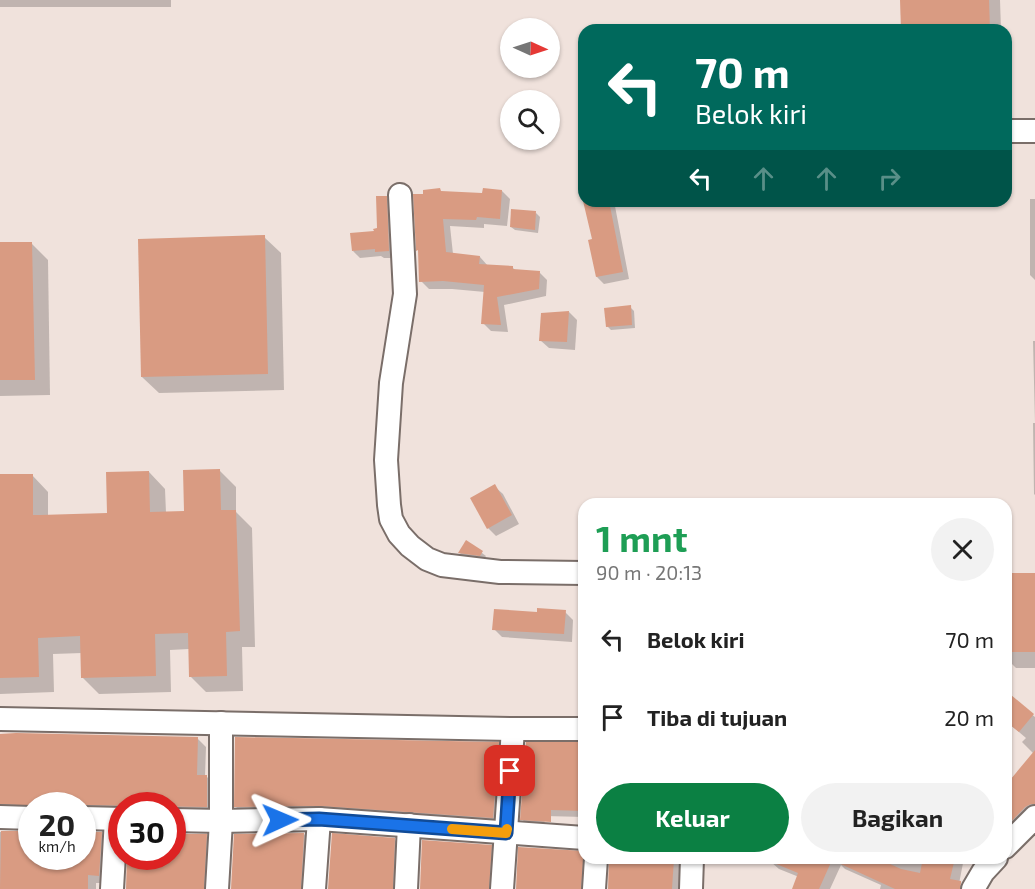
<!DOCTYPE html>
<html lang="id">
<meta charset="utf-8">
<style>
body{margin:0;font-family:"Exo 2",sans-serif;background:#f2f2f2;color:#222;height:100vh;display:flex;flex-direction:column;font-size:22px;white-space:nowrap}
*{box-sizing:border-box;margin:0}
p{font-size:20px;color:#767676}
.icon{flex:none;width:33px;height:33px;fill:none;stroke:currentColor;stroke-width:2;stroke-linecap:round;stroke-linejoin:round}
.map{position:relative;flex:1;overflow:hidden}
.sheet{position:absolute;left:578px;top:498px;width:434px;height:366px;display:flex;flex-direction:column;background:#fff;border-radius:18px;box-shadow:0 2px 4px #0004}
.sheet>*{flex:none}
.guide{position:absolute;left:578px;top:24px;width:434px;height:183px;border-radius:18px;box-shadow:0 2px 4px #0004;background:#00695c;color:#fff;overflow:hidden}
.needle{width:39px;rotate:93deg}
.buttons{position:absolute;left:500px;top:18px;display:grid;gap:12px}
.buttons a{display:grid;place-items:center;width:60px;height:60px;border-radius:50%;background:#fff;box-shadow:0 2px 4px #0004;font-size:30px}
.speed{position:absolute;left:18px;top:792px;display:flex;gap:12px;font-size:30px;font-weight:700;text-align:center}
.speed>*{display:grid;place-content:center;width:78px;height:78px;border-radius:50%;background:#fff;box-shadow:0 2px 4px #0004;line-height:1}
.speed small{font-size:15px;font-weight:400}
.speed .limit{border:9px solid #d22;background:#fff;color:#111}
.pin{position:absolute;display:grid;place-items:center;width:51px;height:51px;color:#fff;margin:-26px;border-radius:12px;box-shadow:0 3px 9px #0006}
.me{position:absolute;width:66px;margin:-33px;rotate:89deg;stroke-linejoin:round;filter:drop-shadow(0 0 4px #0008)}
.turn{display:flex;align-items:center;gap:21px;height:126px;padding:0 18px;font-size:27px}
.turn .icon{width:78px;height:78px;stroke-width:2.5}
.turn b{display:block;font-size:42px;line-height:51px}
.lanes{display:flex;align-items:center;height:57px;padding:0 18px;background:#0003;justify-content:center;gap:30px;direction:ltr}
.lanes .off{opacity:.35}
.round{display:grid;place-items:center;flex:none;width:63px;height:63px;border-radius:32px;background:#f2f2f2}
.summary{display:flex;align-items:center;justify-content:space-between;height:102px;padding:0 18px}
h1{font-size:36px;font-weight:700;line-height:45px;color:#1e9e55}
.button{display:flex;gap:12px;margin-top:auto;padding:12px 18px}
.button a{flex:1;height:69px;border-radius:36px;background:#0b8043;color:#fff;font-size:24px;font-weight:700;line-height:69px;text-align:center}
.button a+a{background:#f2f2f2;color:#222}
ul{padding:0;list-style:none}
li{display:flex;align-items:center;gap:18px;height:78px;padding:0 18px}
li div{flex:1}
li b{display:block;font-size:22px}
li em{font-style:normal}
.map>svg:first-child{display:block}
</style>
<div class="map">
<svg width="1035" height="889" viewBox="0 0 1035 889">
<rect width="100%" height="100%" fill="#f0e2dc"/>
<g fill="#0003">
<rect x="0" y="0" width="171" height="7"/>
<polygon points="901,0 1000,0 1001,30 903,30"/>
<polygon points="502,191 510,199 507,226 484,224 484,228 450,226 453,254 480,257 488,266 512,267 516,271 539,272 547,280 546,296 504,305 508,332 491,331 483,323 485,292 452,289 429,289 421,281 420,252 418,250 442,192 484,194"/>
<polygon points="386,197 393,204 396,258 384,258 381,256 360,258 353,251 379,230"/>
<polygon points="1030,199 1035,199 1035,280 1030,275"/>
<polygon points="584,201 614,201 629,279 604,284 597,277 594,240"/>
<polygon points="536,213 540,217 538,233 515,230 511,227"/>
<polygon points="264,237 281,253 284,390 159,393 142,377"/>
<polygon points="31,243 48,260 50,395 0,396 0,244"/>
<polygon points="630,307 634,311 635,328 611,330 607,326"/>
<polygon points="569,312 577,320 575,350 549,348 540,340"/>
<polygon points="1033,341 1035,341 1035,495 1034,494 1033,423 1035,423"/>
<polygon points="219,470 236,487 236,512 252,528 255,647 242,647 243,691 206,692 190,676 189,649 170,650 171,692 99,694 83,678 82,653 53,654 54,692 0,694 0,475 32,475 48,492 48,516 109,515 149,472 165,489 166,513 185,513"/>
<polygon points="494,486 503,494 519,524 496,536 488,528"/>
<polygon points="471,545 486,556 484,559 463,557 460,553"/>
<polygon points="1035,574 1035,668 1016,668 1005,657 1005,575"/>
<polygon points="565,612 573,620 572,642 502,637 494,629 538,614"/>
<polygon points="1009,696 1035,717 1035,815 1005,837 1005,789 1034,754 1022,742 1026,738 1005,720 1005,701"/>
<polygon points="0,735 197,738 206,747 205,777 207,777 215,785 215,815 172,818 172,806 122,806 122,813 82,816 82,806 32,806 32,812 0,815"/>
<polygon points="498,744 507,752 502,826 245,815 236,807"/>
<polygon points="584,744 584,817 545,816 544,829 530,828 522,819"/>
<polygon points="0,832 32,833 32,856 82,856 101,833 109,842 107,883 96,883 96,889 0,889"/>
<polygon points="304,834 312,843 309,889 232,889"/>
<polygon points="172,835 206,836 214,844 212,889 126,889 172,856"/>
<polygon points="394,839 403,848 401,889 329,889"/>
<polygon points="491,846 499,855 497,889 421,889"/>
<polygon points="584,853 584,858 589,858 589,889 517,889"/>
<polygon points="611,858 686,858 680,889 609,889"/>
<polygon points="773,858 964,858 958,889 880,889 881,885 845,869 841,865 830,889 794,889 799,877 779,869 771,862"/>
</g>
<g fill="#d99b82">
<polygon points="900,0 989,0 990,30 901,30"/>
<polygon points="440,188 441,191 482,193 483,188 502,190 500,219 477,217 476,220 443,219 446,252 480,256 479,264 513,266 513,269 540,271 539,289 497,297 501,325 481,324 484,285 443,281 419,282 418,250 416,251 413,194 423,194 423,190"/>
<polygon points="376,196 387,196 389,251 375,252 375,249 352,251 350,233 374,231 373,229 377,228"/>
<polygon points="583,201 609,201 623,272 596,277 588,240 592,239"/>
<polygon points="511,209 536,211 535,230 510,227"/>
<polygon points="265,235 268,374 141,377 138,239"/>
<polygon points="0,242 32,242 35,380 0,380"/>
<polygon points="631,305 632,325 606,327 604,308"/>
<polygon points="569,311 567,342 539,341 541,313"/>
<polygon points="220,469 221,510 236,510 240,631 226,632 227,676 189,677 188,633 155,634 156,676 81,678 80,636 38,638 39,677 0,678 0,474 33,474 33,515 40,515 107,513 106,472 149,471 150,512 184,511 183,470"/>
<polygon points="495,484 512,515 487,529 470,498"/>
<polygon points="466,540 483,551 480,556 458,553"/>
<rect x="1005" y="573" width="30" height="79"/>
<polygon points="537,608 566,610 564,634 492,630 494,609 537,612"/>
<polygon points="1005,690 1034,714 1019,732 1005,721"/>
<polygon points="16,733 198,737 197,775 207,775 207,807 82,805 36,806 0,804 0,734"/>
<polygon points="235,737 499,742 493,818 320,806 234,807"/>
<polygon points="526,742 584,742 584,811 551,810 551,822 520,820"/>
<polygon points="1035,750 1035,804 1031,804 1025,807 1005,828 1005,786"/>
<polygon points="1,831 32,831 32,856 82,856 82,832 102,832 99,876 88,875 88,889 0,889"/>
<polygon points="304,833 301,889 231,889 234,834"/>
<polygon points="332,833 395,838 393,889 328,889"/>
<polygon points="174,834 207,834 204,889 126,889 127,856 172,856"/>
<polygon points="422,840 492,845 489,889 420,889"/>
<polygon points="518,847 584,851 581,889 516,889"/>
<polygon points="609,858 674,858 672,889 608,889"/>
<polygon points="762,858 877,858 901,869 920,873 923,858 955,858 950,879 961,881 961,883 960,889 895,889 832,860 819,889 792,889 798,873"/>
</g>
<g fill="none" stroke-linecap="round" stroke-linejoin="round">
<defs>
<g id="street">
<polyline points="1005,131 1035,131"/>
<polyline points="400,195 405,294 391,383 386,460 389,505 391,519 399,534 410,546 427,559 442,565 500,572 584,573"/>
<polyline points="0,719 513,729 584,729"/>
<polyline points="0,817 32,818"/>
<polyline points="82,818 122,819"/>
<polyline points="172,820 221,821 319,819 584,838"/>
<polyline points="1005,847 1035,817"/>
<polyline points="112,889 116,819"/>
<polyline points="217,889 221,821 221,723"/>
<polyline points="314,889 319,819"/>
<polyline points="406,889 409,825"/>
<polyline points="502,889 513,729"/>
<polyline points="594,889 596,858"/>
<polyline points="691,889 692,858"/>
<polyline points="973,889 983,872 996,858"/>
</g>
</defs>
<use href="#street" stroke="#7a6e69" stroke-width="26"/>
<use href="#street" stroke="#fff" stroke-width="22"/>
</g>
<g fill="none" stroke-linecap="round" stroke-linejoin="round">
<defs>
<polyline id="route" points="280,820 319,819 506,833 510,771"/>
</defs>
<use href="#route" stroke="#114b97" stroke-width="15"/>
<use href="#route" stroke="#1a73e8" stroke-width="10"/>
<polyline stroke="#f59e0b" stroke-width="10" points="452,829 506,833 507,829"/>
</g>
</svg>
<div class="buttons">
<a><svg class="needle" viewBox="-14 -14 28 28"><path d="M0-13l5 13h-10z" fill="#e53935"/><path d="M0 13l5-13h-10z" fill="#767676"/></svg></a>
<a><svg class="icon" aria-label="search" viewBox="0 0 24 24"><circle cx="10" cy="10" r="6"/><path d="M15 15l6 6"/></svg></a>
</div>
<div class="speed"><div>20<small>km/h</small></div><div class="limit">30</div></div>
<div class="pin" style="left:510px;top:771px;background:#d93025"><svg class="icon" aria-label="arrive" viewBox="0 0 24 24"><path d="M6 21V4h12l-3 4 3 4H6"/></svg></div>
<svg class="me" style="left:280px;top:820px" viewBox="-20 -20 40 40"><path d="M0-17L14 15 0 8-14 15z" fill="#1a73e8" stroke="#fff" stroke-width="4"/></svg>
<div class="guide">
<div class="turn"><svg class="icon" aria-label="left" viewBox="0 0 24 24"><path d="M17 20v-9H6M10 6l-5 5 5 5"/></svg><div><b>70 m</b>Belok kiri</div></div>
<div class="lanes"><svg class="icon" aria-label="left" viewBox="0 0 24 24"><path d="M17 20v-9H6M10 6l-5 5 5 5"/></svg><svg class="icon off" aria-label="ahead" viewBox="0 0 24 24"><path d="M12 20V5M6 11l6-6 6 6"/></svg><svg class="icon off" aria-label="ahead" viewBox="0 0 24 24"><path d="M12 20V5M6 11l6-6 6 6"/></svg><svg class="icon off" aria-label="right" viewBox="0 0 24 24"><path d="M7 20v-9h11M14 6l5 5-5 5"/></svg></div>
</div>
<section class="sheet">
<div class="summary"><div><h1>1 mnt</h1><p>90 m · 20:13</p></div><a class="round"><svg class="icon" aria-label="close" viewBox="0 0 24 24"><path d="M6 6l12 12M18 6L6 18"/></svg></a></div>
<ul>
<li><svg class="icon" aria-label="left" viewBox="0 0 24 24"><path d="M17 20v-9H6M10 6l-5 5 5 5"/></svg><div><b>Belok kiri</b></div><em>70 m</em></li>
<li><svg class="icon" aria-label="arrive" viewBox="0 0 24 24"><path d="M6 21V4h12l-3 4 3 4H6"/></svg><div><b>Tiba di tujuan</b></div><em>20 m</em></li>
</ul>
<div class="button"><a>Keluar</a><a>Bagikan</a></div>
</section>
</div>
